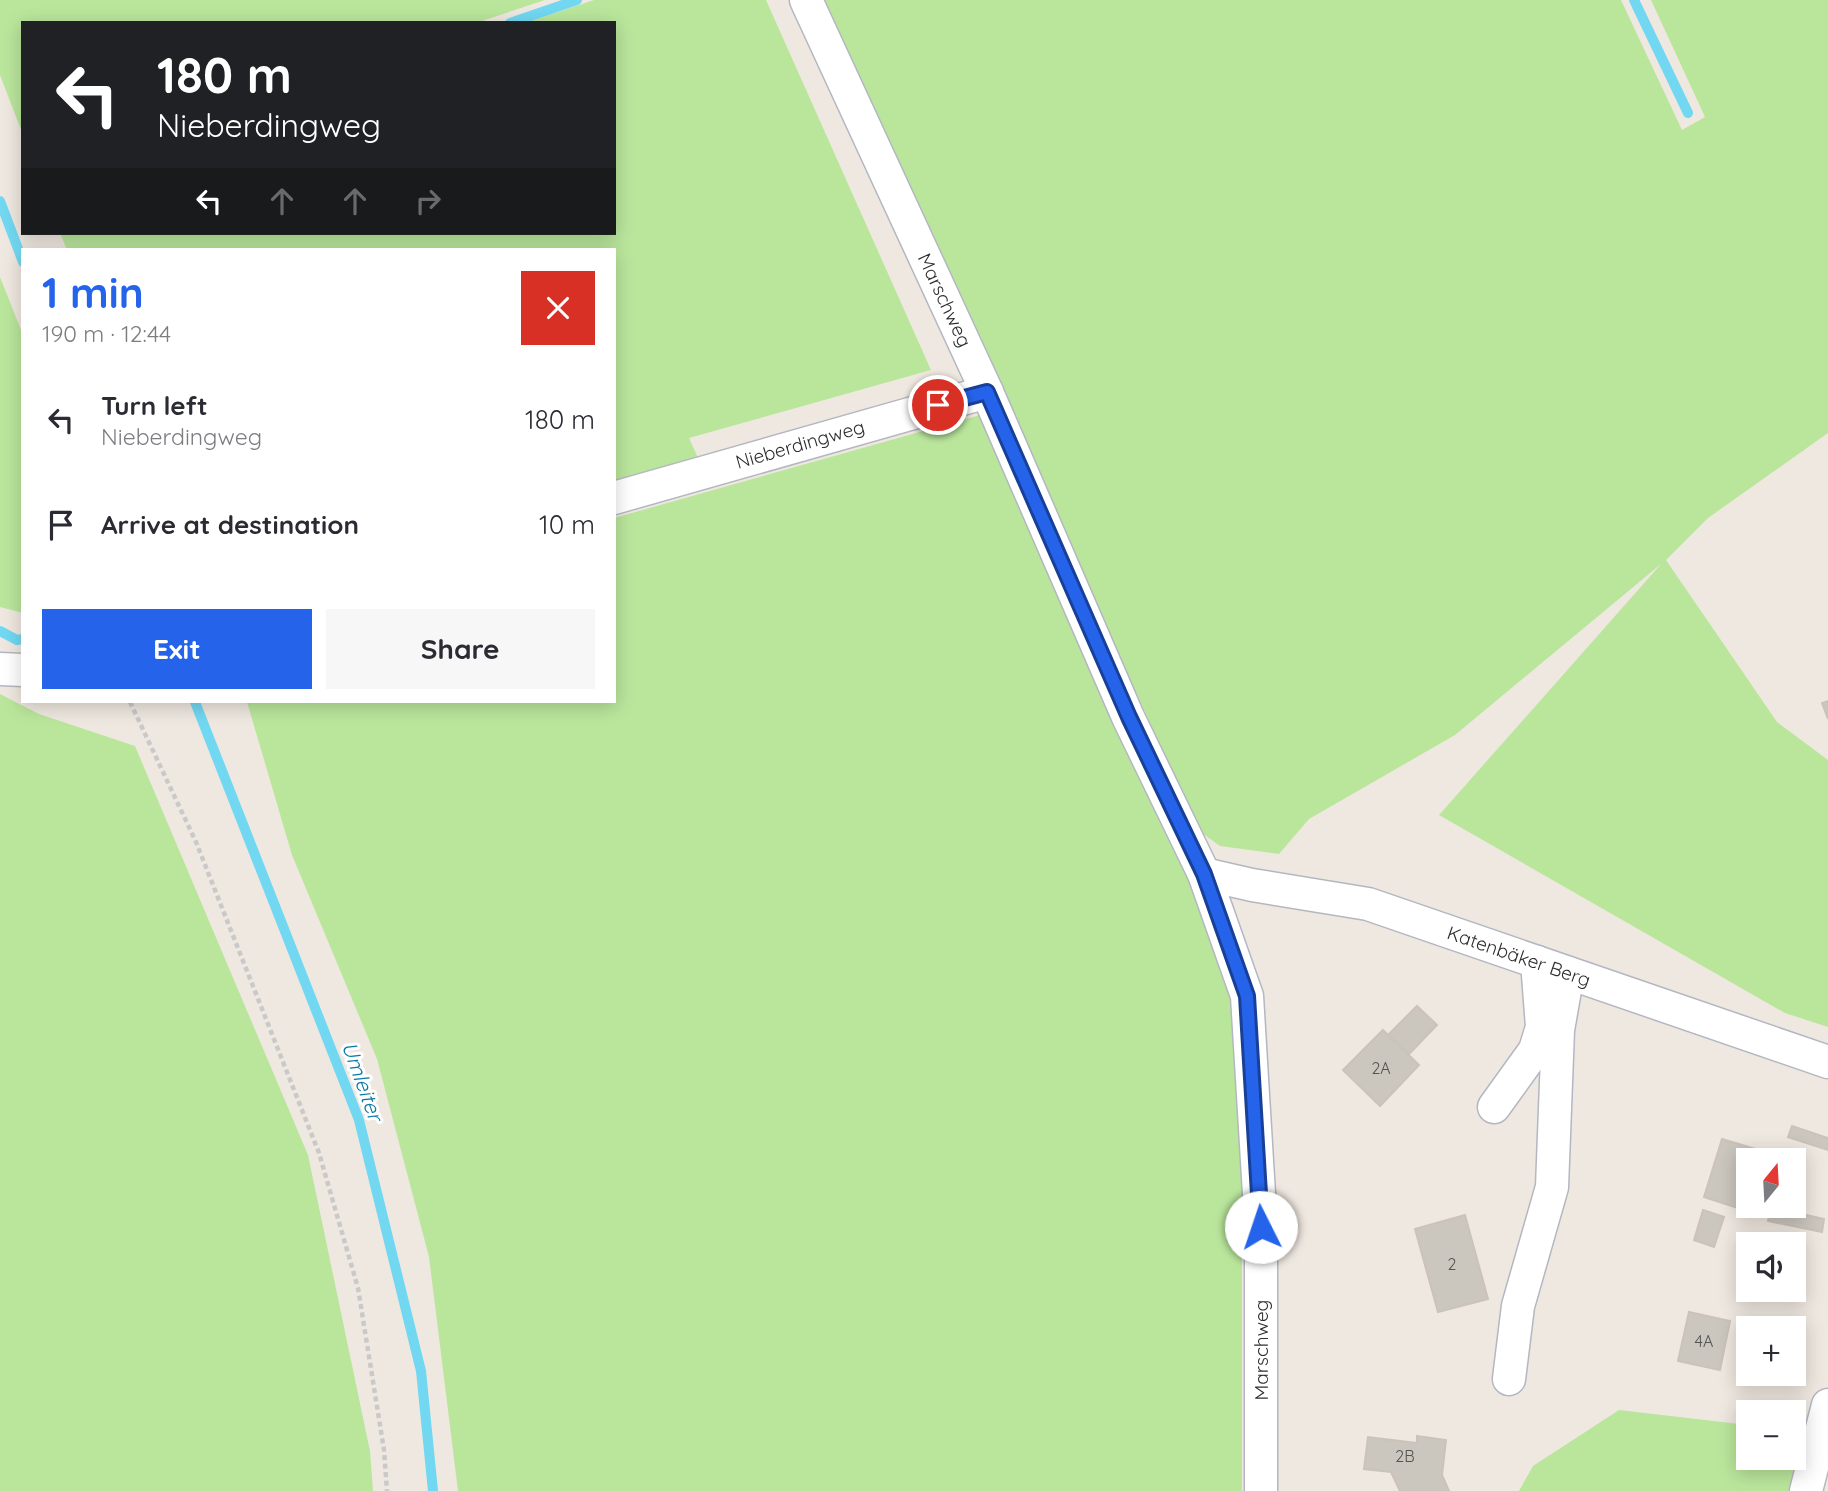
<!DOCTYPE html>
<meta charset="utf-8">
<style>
body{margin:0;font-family:Quicksand,sans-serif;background:#f7f7f7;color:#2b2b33;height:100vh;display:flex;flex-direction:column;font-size:26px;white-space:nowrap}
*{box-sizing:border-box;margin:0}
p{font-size:23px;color:#7c7c81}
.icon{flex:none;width:38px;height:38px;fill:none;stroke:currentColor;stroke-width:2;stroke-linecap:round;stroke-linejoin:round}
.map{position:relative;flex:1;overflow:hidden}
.panel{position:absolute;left:21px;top:248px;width:595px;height:455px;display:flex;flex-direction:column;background:#fff;border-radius:0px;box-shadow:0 4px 18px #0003}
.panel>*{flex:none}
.hud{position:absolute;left:21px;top:21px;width:595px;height:214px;border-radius:0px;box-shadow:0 4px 18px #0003;background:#202124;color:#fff;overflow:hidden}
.needle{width:46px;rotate:18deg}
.buttons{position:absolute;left:1736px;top:1148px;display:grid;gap:14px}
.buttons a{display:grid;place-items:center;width:70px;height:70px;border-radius:0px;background:#fff;box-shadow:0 4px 18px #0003;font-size:35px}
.pin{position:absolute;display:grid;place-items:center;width:60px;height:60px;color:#fff;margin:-30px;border:4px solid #fff;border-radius:50%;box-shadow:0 2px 7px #0007}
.me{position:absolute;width:77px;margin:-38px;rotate:356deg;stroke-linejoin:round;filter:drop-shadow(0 0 5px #0008)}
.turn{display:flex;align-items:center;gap:24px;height:147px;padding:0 21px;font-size:32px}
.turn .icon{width:91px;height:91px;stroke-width:2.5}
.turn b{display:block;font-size:49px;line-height:60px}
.lanes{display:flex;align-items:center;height:66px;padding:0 21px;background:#0003;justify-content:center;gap:35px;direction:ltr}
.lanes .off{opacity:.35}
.round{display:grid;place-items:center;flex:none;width:74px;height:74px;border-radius:0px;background:#f7f7f7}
.headline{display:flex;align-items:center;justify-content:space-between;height:119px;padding:0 21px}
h1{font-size:42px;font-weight:700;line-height:52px;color:#2563eb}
.cta{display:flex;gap:14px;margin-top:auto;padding:14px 21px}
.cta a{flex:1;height:80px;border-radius:0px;background:#2563eb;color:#fff;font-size:28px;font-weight:700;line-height:80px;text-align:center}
.cta a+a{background:#f7f7f7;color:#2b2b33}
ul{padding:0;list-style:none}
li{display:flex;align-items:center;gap:21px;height:105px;padding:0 21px}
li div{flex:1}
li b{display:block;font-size:26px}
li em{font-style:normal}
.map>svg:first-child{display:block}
</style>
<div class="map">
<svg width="1828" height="1491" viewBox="0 0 1828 1491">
<rect width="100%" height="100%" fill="#efe8e0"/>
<g fill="#bae69c">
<polygon points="0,0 545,0 476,23 23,23 23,135 0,75"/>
<polygon points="594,0 766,0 931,370 689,438 699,460 614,483 614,250 67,250 60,233 614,233 614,23 525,23"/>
<polygon points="822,0 1621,0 1682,130 1705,117 1651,0 1828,0 1828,433 1708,518 1666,560 1777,722 1828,760 1828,1027 1785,1013 1439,815 1661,564 1455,735 1309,819 1279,854 1220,846 1199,831"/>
<polygon points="0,277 23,335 23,613 0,607"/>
<polygon points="980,415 1112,704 1195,875 1238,997 1242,1122 1242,1491 458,1491 429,1257 377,1059 292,855 247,702 614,702 614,518"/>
<polygon points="0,694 39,714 135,746 308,1155 370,1451 373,1491 0,1491"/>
<polygon points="1619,1410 1748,1425 1748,1458 1794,1458 1794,1430 1808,1432 1789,1491 1519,1491 1533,1466"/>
</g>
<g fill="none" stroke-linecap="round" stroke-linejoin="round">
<g stroke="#72d8f2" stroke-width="10">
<polyline points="1634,0 1688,113"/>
<polyline points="510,23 577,0"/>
<polyline points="0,201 23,262"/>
<polyline points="0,631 17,640 23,639"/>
<polyline points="195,702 359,1120 421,1371 433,1491"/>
</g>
</g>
<g fill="#cbc6be" stroke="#cbc3b9" stroke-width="2">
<polygon points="1828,701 1828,719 1822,703"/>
<polygon points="1417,1006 1437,1025 1408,1055 1388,1035"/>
<polygon points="1383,1030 1419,1065 1380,1106 1343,1070"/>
<polygon points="1792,1126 1828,1138 1828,1150 1788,1137"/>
<polygon points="1722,1139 1762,1151 1759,1160 1748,1160 1748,1195 1744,1210 1704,1197"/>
<polygon points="1771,1207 1824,1219 1822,1232 1768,1221"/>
<polygon points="1703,1210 1724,1217 1714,1247 1694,1240"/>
<polygon points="1465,1215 1488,1299 1438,1312 1415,1229"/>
<polygon points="1744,1277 1748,1278 1748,1290 1773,1290 1771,1298 1741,1291"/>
<polygon points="1689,1312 1730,1321 1720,1370 1678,1361"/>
<polygon points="1417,1436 1446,1440 1442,1475 1449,1491 1400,1491 1391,1472 1364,1469 1368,1437 1417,1443"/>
</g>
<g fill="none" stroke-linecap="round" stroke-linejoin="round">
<defs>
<g id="minor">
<polyline points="806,0 987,392 1128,717 1204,874 1247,996 1261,1227 1261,1491"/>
<polyline points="614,498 987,392"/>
<polyline points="0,669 23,670"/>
<polyline points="1204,874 1252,885 1368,904 1828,1062"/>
<polyline points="1494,1107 1535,1050 1542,1027 1537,962"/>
<polyline points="1509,1379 1518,1306 1552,1187 1558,1030 1568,973"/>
<polyline points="1806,1491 1828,1405"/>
</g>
</defs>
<use href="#minor" stroke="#b4b7c1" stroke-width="35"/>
<polyline stroke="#c9c9c9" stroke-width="4.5" stroke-dasharray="5 3.5" stroke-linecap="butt" points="130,702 196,842 319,1153 358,1288 384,1450 387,1491"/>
<use href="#minor" stroke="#fff" stroke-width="32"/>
</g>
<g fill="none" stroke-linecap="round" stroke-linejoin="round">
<defs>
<polyline id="route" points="938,405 987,392 1129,717 1204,874 1247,996 1261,1227"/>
</defs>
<use href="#route" stroke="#184099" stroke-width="18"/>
<use href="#route" stroke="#2563eb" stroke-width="12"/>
</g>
<g text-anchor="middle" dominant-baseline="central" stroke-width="6" stroke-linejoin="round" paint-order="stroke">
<g font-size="16" fill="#555452">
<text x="1381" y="1068">2A</text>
<text x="1452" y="1264">2</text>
<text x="1704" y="1341">4A</text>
<text x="1405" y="1456">2B</text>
</g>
<g font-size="19" fill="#2e2e2e" stroke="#fff">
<text transform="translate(945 300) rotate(65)">Marschweg</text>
<text transform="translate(800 444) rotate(-16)">Nieberdingweg</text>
<text transform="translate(1519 956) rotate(19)">Katenbäker Berg</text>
<text transform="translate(1261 1350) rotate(-90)">Marschweg</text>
</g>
<g font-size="21" font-style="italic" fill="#0a7aa5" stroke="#fff">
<text transform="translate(363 1081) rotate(70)">Umleiter</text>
</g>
</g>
</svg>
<div class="buttons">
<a><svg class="needle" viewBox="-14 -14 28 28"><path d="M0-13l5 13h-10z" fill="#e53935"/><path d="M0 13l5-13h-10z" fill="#7c7c81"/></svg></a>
<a><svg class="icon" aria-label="sound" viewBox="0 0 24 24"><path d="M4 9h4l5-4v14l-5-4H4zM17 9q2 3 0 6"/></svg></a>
<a>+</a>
<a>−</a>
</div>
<div class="pin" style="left:938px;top:405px;background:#d93025"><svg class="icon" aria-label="arrive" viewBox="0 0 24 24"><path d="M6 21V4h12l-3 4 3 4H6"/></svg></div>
<svg class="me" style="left:1261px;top:1227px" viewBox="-20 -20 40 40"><circle r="19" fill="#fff"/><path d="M0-13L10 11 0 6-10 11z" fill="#2563eb"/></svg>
<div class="hud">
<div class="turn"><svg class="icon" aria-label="left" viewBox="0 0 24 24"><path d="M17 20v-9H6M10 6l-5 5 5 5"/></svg><div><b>180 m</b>Nieberdingweg</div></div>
<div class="lanes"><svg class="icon" aria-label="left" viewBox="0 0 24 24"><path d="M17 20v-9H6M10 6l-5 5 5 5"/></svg><svg class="icon off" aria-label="ahead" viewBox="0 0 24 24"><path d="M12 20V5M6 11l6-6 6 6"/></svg><svg class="icon off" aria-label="ahead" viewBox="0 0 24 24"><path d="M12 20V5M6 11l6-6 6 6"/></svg><svg class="icon off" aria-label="right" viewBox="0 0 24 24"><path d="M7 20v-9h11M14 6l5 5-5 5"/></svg></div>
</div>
<section class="panel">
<div class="headline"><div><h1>1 min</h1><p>190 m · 12:44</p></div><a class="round" style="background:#d93025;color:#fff"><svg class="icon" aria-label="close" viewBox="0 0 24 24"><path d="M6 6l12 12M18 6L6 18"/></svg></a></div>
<ul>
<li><svg class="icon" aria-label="left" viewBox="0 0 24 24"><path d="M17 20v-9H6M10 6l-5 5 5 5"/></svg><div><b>Turn left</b><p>Nieberdingweg</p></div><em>180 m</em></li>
<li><svg class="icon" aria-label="arrive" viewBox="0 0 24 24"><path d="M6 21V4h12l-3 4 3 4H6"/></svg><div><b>Arrive at destination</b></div><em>10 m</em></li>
</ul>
<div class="cta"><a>Exit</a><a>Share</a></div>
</section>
</div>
